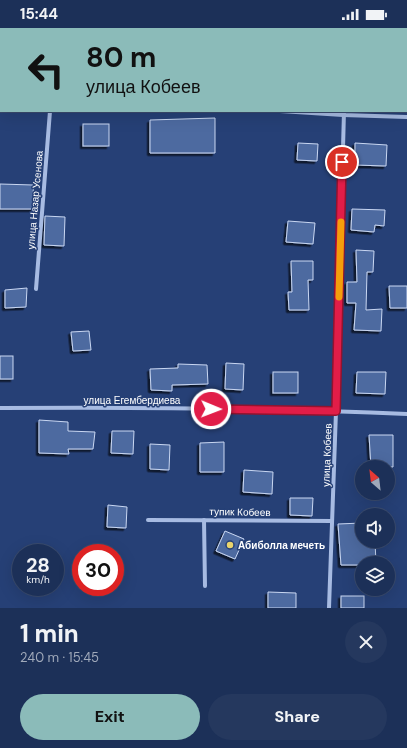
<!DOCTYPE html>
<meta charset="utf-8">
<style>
body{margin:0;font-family:"DM Sans",sans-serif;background:#25385e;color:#f1f3f6;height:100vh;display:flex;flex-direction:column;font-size:15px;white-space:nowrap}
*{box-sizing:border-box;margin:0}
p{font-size:13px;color:#a0a9ba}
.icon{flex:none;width:22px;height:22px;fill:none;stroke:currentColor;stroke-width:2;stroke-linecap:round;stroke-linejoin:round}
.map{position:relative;height:580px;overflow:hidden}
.drawer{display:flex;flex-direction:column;background:#1c3058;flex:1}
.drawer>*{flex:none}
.guide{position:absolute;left:0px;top:0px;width:407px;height:84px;box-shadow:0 4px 16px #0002,0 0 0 1px #3a4b6e;background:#8bbbb9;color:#111;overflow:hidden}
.needle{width:26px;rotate:332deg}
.tools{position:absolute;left:355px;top:432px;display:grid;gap:8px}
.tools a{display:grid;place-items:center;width:40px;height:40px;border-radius:50%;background:#1c3058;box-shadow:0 4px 16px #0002,0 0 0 1px #3a4b6e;font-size:20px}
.speed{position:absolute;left:12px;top:516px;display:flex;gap:8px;font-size:20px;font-weight:700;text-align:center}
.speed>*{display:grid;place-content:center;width:52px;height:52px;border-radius:50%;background:#1c3058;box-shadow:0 4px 16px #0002,0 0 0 1px #3a4b6e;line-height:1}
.speed small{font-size:10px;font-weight:400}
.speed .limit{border:6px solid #d22;background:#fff;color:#111}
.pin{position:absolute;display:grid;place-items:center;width:34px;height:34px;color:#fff;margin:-17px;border:2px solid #fff;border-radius:50%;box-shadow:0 1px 4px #0007}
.me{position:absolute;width:44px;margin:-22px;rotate:91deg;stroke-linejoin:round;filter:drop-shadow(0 0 3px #0008)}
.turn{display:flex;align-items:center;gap:14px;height:84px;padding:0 20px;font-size:18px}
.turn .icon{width:52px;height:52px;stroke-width:2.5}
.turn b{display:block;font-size:28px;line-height:34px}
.round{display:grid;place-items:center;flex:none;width:42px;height:42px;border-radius:21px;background:#25385e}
.head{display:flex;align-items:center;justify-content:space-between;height:68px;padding:0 20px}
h1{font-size:24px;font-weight:800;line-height:30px}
.cta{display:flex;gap:8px;margin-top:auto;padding:8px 20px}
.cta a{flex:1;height:46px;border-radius:24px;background:#8bbbb9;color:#111;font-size:16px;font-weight:800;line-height:46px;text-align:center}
.cta a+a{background:#25385e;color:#f1f3f6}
.status{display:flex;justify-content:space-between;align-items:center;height:28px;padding:0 20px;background:#1c3058;direction:ltr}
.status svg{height:11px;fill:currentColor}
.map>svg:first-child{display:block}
</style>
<div class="status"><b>15:44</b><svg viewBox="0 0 49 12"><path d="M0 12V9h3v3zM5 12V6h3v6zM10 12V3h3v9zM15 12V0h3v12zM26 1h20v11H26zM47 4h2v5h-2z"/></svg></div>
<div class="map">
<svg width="407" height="580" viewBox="0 0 407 580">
<defs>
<filter id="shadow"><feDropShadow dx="-2.5" dy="2.5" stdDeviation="0" flood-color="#0009"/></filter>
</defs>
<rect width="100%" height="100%" fill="#264076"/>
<g fill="#4e6aa0" stroke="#c9d7f2" filter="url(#shadow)">
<polygon points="215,90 215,125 150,125 150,92"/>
<rect x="83" y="96" width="26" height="22"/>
<polygon points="298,115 318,116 317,133 297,132"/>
<polygon points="355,115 387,117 386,138 355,137"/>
<polygon points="0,156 33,157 34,181 0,181"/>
<polygon points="352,181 385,182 384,198 375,197 374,204 351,202"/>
<polygon points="45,188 65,189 64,218 44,217"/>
<polygon points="288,193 315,195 313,216 286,214"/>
<polygon points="356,222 374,223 373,244 367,244 366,282 382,281 381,303 354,302 356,275 347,275 347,254 357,254"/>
<polygon points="291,233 313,233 313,252 308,252 309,282 289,282 288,264 292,264"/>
<polygon points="389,258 407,258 407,280 390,280"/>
<polygon points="27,260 26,279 5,280 5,262"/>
<polygon points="89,303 91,322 73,323 71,304"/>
<rect x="0" y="328" width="13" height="23"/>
<polygon points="226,335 244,336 243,362 225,361"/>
<polygon points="178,336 207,337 208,356 172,357 172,363 151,362 150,341 178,340"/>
<rect x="273" y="344" width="25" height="21"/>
<polygon points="357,344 386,344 385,366 356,365"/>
<polygon points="39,392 68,394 68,403 95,404 93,421 68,421 69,426 39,425"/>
<polygon points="112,403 134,403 133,426 111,425"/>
<polygon points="369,407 393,407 393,439 371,439"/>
<polygon points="224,414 224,444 200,444 200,415"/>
<polygon points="150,416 170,417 169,442 150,441"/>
<polygon points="244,442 273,444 272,466 243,464"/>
<polygon points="290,470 313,470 312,488 290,487"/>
<polygon points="108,477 127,479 126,500 107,499"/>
<polygon points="362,495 362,513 375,513 376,535 362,535 362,537 341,537 338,496"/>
<polygon points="225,503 244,511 235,531 216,523"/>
<polygon points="268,564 296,565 296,580 268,580"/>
<rect x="341" y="568" width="23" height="12"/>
</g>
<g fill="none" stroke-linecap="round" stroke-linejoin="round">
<g stroke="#a7bbe2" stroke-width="4">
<polyline points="113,1 113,0"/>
<polyline points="346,1 346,0"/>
<polyline points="0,67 1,67"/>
<polyline points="280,83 343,87 407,89"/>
<polyline points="36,261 50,83"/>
<path d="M 0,380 C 136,379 271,380 407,386"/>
<polyline points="148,492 332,493"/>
<polyline points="204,492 205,558"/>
<polyline points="329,580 336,383 344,83"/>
</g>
</g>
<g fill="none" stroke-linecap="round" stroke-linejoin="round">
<defs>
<polyline id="route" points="211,381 336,383 342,134"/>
</defs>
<use href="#route" stroke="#92132f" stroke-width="10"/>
<use href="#route" stroke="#e11d48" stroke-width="7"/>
<polyline stroke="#f59e0b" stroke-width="7" points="339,269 341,194"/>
</g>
<circle fill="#ead46d" stroke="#264076" stroke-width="1.5" cx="230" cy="517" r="4"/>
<g text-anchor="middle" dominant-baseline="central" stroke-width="3" stroke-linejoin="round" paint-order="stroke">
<g font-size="10" fill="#fff" stroke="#264076">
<text transform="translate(35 172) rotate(-85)">улица Назар Усенова</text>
<text x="132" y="372">улица Егембердиева</text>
<text transform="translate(327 427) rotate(-88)">улица Кобеев</text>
<text transform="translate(240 484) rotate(1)">тупик Кобеев</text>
</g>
<g font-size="10" font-weight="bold" fill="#fff" stroke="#264076" text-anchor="start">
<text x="238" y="517">Абиболла мечеть</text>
</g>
</g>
</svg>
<div class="tools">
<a><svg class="needle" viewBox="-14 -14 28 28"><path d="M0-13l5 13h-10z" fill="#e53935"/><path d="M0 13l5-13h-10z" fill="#a0a9ba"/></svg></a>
<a><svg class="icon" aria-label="sound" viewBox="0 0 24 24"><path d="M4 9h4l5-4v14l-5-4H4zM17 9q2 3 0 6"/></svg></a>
<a><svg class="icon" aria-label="layers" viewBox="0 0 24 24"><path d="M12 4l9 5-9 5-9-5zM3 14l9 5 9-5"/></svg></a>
</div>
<div class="speed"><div>28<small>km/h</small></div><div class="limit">30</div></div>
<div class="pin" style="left:342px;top:134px;background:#d93025"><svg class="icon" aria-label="arrive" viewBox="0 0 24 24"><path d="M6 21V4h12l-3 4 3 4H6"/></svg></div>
<svg class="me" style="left:211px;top:381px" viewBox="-20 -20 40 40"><circle r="17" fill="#e11d48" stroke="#fff" stroke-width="3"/><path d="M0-11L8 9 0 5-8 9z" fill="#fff"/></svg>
<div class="guide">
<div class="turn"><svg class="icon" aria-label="left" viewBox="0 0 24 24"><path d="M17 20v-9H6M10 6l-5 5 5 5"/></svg><div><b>80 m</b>улица Кобеев</div></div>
</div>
</div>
<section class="drawer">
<div class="head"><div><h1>1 min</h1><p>240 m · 15:45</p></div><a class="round"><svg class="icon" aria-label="close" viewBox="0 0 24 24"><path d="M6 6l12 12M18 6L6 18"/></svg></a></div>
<div class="cta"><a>Exit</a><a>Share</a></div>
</section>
